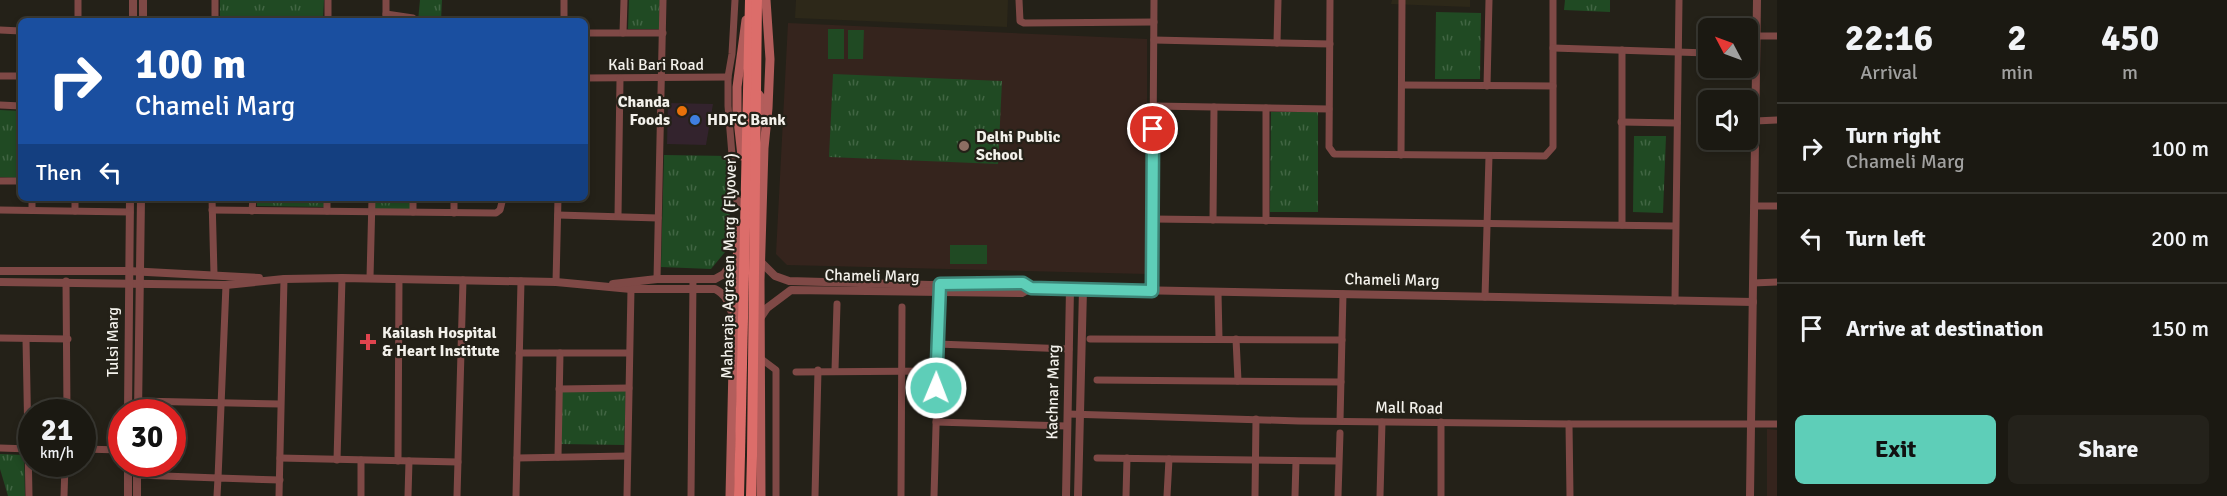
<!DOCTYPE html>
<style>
body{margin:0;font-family:Signika,sans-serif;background:#24221b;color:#f1f3f6;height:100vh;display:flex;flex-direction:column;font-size:22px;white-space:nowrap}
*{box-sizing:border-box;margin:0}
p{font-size:20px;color:#a0a09f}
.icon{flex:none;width:33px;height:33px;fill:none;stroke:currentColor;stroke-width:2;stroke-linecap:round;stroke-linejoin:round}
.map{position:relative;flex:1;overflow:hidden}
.side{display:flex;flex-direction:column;background:#1b1912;width:450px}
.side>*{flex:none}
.top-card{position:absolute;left:18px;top:18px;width:570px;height:183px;border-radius:9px;box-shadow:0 3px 9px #0003,0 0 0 2px #393832;background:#1a4fa0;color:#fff;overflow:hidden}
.needle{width:39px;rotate:311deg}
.controls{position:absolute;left:1698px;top:18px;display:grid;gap:12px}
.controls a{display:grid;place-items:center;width:60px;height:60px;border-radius:9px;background:#1b1912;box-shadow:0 3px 9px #0003,0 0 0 2px #393832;font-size:30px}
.speed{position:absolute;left:18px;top:399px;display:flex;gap:12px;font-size:30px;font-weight:700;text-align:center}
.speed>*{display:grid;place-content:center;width:78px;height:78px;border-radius:50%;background:#1b1912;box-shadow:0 3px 9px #0003,0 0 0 2px #393832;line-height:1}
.speed small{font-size:15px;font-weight:400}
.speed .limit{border:9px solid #d22;background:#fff;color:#111}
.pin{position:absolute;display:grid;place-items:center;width:51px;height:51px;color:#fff;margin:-26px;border:3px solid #fff;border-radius:50%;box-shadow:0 2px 6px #0007}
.me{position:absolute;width:66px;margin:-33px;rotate:1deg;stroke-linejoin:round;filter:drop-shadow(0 0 4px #0008)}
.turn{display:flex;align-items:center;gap:21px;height:126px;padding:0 18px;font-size:27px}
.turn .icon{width:78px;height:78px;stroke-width:2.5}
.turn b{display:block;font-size:42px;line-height:51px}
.then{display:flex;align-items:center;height:57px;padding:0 18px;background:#0003;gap:12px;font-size:22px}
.eta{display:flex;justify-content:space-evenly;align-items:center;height:102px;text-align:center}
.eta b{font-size:36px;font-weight:700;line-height:42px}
.cta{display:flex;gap:12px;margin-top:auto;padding:12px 18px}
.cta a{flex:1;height:69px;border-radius:9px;background:#5eceb8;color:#111;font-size:24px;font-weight:700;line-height:69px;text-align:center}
.cta a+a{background:#24221b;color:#f1f3f6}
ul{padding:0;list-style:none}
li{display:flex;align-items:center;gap:18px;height:90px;padding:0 18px;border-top:2px solid #393832}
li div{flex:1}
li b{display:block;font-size:22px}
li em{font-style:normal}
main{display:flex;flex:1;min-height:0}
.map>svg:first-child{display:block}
</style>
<main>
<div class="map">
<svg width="1777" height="496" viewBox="0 0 1777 496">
<defs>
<pattern id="park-tufts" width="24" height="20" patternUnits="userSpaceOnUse" patternTransform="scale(1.5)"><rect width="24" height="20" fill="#204a23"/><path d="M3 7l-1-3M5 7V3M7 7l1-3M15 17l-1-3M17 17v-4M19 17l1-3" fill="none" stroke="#416543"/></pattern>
</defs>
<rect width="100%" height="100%" fill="#242118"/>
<polygon fill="#33232d" points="668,103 713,104 706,145 667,144"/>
<g fill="#2d2819">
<polygon points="796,0 1008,0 1007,27 795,18"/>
<polygon points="1392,0 1470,0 1470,7 1391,4"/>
</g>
<g fill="#35241d">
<polygon points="788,23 1147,39 1147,274 787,265 776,254"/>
<polygon points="1767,429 1777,430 1777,496 1767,496"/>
</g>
<g fill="url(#park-tufts)">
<polygon points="220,0 324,0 323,18 220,17"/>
<polygon points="420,0 442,0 441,21 418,21"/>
<polygon points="629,0 660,0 659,29 628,29"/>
<polygon points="1565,0 1610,0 1610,12 1564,10"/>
<polygon points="1436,12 1481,13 1480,79 1435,79"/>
<polygon points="833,74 1002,81 998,164 829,157"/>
<polygon points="0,110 21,111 21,178 0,177"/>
<polygon points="1271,112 1318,112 1318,212 1270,212"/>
<polygon points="1634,136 1666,136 1663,213 1633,212"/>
<polygon points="664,155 729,156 730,246 711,269 661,267"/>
<polygon points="257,198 326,198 326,207 257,206"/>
<rect x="375" y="198" width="35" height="11"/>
<polygon points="562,388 626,390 624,445 560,444"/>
<polygon points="0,454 24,455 25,496 8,496 0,469"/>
</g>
<g fill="#204a23">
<rect x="828" y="29" width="16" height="30"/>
<polygon points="848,30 864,30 863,59 848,59"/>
<rect x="950" y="245" width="37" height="19"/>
</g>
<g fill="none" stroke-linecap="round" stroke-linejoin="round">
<g stroke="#7f4946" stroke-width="7">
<polyline points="215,0 215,21"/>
<polyline points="735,0 732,54 728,77 728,106 732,155 732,191 736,199 742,204"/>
<polyline points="1019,0 1020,21 1024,23 1154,22"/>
<polyline points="1330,0 1329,147 1334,154 1545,156 1553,147 1553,0"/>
<polyline points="386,14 413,18 415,21"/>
<polyline points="215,20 275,21"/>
<polyline points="78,21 78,0"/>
<polyline points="328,21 328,0"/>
<polyline points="386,21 386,0"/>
<polyline points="564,21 564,0"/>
<polyline points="0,30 21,31"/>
<polyline points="585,33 663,33"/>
<polyline points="623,33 624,0"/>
<polyline points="1756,36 1777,36"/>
<polyline points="1154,40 1330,44"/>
<polyline points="1277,43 1278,0"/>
<polyline points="1553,48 1708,53"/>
<polyline points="1622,50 1622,225"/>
<polyline points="0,76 21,76"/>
<polyline points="585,78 728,77"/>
<polyline points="1402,85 1553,86"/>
<polyline points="1487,86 1489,0"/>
<polyline points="0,105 21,106"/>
<polyline points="1154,106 1329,109"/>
<polyline points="1755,121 1777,120"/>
<polyline points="1621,122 1677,123"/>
<polyline points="1401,155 1402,0"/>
<polyline points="0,181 21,181"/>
<polyline points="212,198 214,274"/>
<polyline points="1754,206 1777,206"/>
<polyline points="0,210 130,212"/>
<polyline points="32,210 32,198"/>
<polyline points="212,210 496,213 500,210 503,198"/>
<polyline points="75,211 75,198"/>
<polyline points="252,211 253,198"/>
<polyline points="327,211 327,198"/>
<polyline points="413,212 413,198"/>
<polyline points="454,213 454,198"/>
<polyline points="558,215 658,218"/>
<polyline points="618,216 620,79"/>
<polyline points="1153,219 1675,226"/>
<polyline points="1213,220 1214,107"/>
<polyline points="1266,221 1266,108"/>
<polyline points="370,278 372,198"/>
<polyline points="657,279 663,0"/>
<polyline points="66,281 67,412"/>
<polyline points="556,282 558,198"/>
<polyline points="1753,283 1777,282"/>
<polyline points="1152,291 1154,0"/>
<polyline points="1218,292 1219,339"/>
<polyline points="1485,297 1489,156"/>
<polyline points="1675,301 1679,0"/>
<polyline points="0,338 68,339"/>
<polyline points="26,339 29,496"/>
<polyline points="1090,339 1342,340"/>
<polyline points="1236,339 1238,381"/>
<polyline points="937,344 1069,349"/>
<polyline points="519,353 629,353"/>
<polyline points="760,358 776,370 776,496"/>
<polyline points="835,370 837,304"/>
<polyline points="796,372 937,371"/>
<polyline points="1097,380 1341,382"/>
<polyline points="559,389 629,388"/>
<polyline points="138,401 280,404"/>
<polyline points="1068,414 1299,421 1569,424 1777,424"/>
<polyline points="1340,421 1343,294"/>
<polyline points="936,422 1067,426"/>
<polyline points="1569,424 1570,496"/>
<polyline points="0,448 30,449"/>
<polyline points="82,449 122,450"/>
<polyline points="558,457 560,353"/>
<polyline points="280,458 458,462"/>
<polyline points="517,458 627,456"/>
<polyline points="1097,458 1338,461"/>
<polyline points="337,460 342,278"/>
<polyline points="361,460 361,496"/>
<polyline points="398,461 399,279"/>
<polyline points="137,475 218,478 226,285"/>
<polyline points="64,496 65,464"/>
<polyline points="217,496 218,478 280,480"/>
<polyline points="279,496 284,279"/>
<polyline points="408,496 409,461"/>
<polyline points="457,496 463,280"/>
<polyline points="516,496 521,281"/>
<polyline points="627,496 631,289"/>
<polyline points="691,496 693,279"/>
<polyline points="815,496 818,370"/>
<polyline points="901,496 902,307"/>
<polyline points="934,496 940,289"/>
<polyline points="1126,496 1127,458"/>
<polyline points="1167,496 1169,459"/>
<polyline points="1255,496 1256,419"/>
<polyline points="1295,496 1296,461"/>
<polyline points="1338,496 1340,433"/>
<polyline points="1380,496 1382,422"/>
<polyline points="1441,496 1441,422"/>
</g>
<g stroke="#7f4946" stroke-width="8">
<polyline points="133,21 133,0"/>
<polyline points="143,21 143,0"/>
<polyline points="760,261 775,276 789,281 930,285 1023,283 1031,288"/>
<polyline points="0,271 128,271 259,278"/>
<path d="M 0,282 L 226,285 L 284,279 L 342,278 L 556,282 L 631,289 L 715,289 C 727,295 729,304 733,316"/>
<polyline points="613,284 657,279 715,279 724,274 736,257"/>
<polyline points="759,320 767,308 791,290 1022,293 1031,288 1753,302"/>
<polyline points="128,412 130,198"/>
<polyline points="138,412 141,198"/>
<polyline points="128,496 128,464"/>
<polyline points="137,496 137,464"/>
<polyline points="1066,496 1070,289"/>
<polyline points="1078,496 1083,289"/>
<polyline points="1750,496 1757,0"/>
</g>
<g stroke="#b35d5b" stroke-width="9">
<path d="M 751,91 C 764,93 762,104 763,115"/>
<polyline points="742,156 737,111 737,87 746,20"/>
<polyline points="730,496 735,280 740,226"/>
<polyline points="761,496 760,280 764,148 768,108 770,59 766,0"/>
</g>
<g stroke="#dc6d6a" stroke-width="10">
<polyline points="739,496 740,455"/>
<polyline points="751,496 752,455"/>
</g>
<g stroke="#dc6d6a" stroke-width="10">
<polyline points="740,455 750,0"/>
<polyline points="752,455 757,0"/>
</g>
</g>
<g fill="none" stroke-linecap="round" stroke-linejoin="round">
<defs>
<polyline id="route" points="936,388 940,284 1023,283 1031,288 1152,291 1153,129"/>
</defs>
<use href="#route" stroke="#3d8678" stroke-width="15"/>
<use href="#route" stroke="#5eceb8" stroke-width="10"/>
</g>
<circle fill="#e8710a" stroke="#242118" stroke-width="2" cx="682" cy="111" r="6"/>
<circle fill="#3f7fe0" stroke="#242118" stroke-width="2" cx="695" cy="120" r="6"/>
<circle fill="#8d6e63" stroke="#242118" stroke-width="2" cx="964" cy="146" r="6"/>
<path fill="#e0444e" stroke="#242118" stroke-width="2" d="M365 333h6v6h6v6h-6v6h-6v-6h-6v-6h6z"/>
<g text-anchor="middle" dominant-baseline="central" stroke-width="4.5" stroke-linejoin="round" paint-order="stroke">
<g font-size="16" fill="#f3f1eb" stroke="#242118">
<text x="656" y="65">Kali Bari Road</text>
<text transform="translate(729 266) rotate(-89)">Maharaja Agrasen Marg (Flyover)</text>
<text transform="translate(872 276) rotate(1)">Chameli Marg</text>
<text transform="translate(1392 280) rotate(1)">Chameli Marg</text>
<text transform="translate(113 342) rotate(-90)">Tulsi Marg</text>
<text transform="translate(1053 392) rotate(-89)">Kachnar Marg</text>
<text transform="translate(1409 408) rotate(1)">Mall Road</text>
</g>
<g font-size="16" font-weight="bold" fill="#f3f1eb" stroke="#242118" text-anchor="start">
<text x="670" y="102" text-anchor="end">Chanda<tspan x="670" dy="18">Foods</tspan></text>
<text x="707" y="120">HDFC Bank</text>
<text x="976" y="137">Delhi Public<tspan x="976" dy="18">School</tspan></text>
<text x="382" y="333">Kailash Hospital<tspan x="382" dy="18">&amp; Heart Institute</tspan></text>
</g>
</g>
</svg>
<div class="controls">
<a><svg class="needle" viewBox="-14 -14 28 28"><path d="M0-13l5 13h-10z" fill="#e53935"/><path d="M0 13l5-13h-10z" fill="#a0a09f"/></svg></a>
<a><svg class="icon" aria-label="sound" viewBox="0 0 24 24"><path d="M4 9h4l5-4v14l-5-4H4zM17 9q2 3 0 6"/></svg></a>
</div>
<div class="speed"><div>21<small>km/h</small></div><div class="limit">30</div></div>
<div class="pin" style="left:1153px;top:129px;background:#d93025"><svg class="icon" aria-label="arrive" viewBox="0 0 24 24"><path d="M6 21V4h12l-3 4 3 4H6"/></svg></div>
<svg class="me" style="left:936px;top:388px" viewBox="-20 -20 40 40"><circle r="17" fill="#5eceb8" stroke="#fff" stroke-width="3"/><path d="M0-11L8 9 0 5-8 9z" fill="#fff"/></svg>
<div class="top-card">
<div class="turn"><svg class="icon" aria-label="right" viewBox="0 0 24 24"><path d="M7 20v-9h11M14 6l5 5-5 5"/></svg><div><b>100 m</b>Chameli Marg</div></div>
<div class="then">Then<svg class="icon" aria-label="left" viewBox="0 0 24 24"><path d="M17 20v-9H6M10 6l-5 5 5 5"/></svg></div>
</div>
</div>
<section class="side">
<div class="eta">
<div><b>22:16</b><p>Arrival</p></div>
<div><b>2</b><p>min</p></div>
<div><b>450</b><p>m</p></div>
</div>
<ul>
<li><svg class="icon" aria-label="right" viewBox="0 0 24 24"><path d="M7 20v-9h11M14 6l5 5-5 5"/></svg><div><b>Turn right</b><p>Chameli Marg</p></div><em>100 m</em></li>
<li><svg class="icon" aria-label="left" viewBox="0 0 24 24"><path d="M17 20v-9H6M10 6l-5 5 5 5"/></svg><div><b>Turn left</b></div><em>200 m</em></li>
<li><svg class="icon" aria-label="arrive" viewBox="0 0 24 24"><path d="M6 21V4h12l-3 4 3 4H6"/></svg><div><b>Arrive at destination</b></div><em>150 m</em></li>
</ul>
<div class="cta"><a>Exit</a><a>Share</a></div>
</section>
</main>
